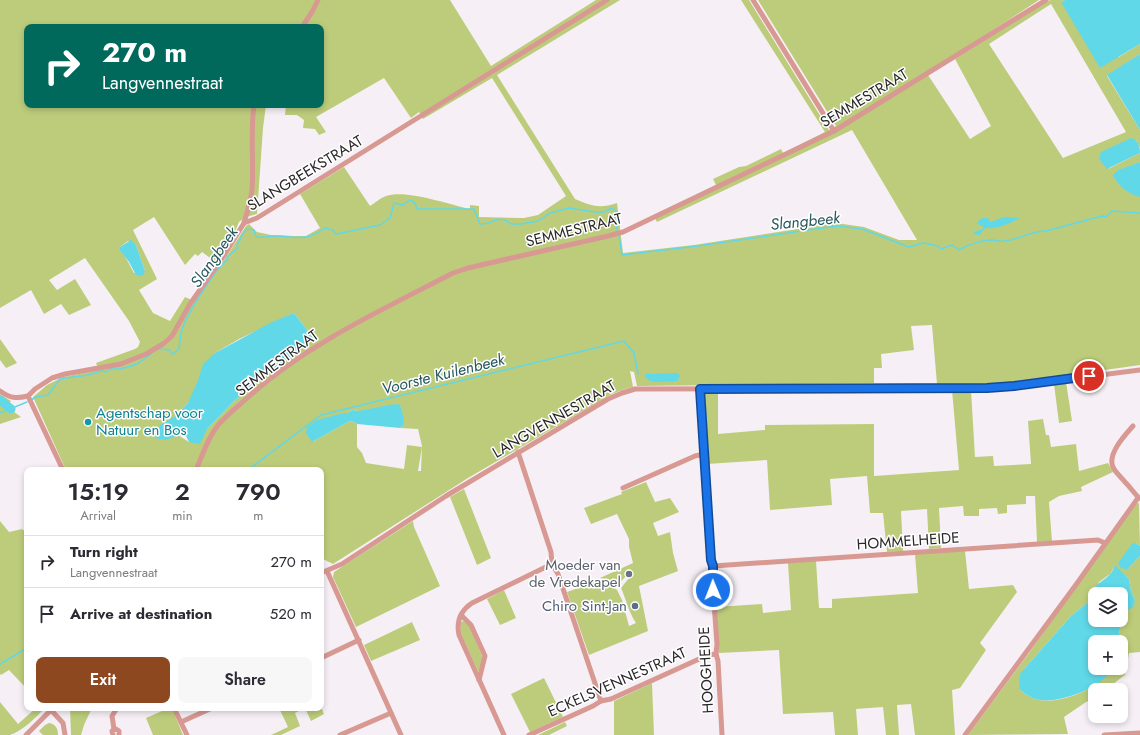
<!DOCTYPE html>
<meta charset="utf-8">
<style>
body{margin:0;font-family:Jost,sans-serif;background:#f7f7f7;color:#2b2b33;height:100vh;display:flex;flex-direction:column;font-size:15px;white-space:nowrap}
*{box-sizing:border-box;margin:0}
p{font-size:13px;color:#7c7c81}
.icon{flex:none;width:22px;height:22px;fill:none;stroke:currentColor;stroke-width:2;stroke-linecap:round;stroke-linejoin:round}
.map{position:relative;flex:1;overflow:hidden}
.drawer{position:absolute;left:24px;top:467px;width:300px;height:244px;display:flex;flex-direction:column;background:#fff;border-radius:8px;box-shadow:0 2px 6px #0003}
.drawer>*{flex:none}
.top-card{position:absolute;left:24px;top:24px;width:300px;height:84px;border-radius:8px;box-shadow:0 2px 6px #0003;background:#00695c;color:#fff;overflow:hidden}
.fabs{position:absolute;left:1088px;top:587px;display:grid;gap:8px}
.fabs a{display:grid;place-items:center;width:40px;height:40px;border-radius:8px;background:#fff;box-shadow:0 2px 6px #0003;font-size:20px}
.pin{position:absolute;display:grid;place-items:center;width:34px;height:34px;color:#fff;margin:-17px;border:2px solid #fff;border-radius:50%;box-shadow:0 1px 4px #0007}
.me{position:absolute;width:44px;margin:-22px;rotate:359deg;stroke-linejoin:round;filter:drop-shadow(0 0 3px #0008)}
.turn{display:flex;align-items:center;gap:14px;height:84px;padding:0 12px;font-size:18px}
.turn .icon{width:52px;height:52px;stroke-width:2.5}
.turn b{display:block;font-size:28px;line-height:34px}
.eta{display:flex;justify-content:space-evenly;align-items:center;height:68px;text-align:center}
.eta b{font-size:24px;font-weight:600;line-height:28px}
.button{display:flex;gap:8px;margin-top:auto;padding:8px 12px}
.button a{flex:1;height:46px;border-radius:8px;background:#8e4820;color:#fff;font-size:16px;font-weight:600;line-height:46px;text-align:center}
.button a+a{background:#f7f7f7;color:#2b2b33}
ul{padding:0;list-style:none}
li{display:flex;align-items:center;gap:12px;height:52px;padding:0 12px;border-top:1px solid #e1e1e2}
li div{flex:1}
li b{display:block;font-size:15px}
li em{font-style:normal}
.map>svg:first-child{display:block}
</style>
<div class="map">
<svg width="1140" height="735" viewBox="0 0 1140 735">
<rect width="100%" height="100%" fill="#f6f0f6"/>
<g fill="#bdcc7b" fill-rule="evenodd">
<path d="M 0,0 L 450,0 L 491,66 L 596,0 L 620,0 L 497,75 L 575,199 C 592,206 599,209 617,203 L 623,253 L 694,245 L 836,223 L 864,227 L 899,240 L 917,240 L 852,130 L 657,222 L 654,216 L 716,185 L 713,179 L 739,167 L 746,166 L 781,149 L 783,153 L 825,132 L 741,0 L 749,0 L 829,130 L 836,126 L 758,0 L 1039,0 L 976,41 L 928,75 L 970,139 L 991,126 L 955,59 L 1050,0 L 1065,0 L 1061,2 L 1119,57 L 1140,44 L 1140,54 L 1107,76 L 1140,130 L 1140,148 L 1136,140 L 1108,169 L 1140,153 L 1140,162 L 1131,166 L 1140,168 L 1140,365 L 1042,379 L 994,384 L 937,384 L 932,325 L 911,326 L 914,350 L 881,354 L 882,368 L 874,368 L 874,383 L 639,386 L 637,386 L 634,372 L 630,371 L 633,387 L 625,389 L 612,394 L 468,478 L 333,564 L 321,558 L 321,470 L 66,470 L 33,397 L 47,385 L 63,377 L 99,370 L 96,363 L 135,349 L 138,347 L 140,342 L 129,321 L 85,258 L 49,280 L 57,290 L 75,279 L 91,305 L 69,315 L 61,304 L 44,314 L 31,290 L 0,308 ZM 1051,4 L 1126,132 L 1063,158 L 989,44 ZM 27,27 L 321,27 L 321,105 L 294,105 L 294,106 L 286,105 L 285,115 L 297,115 L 304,120 L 303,128 L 315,129 L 319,135 L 326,132 L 316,117 L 384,78 L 411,118 L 419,112 L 423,119 L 492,78 L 566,196 L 538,215 L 524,218 L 479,217 L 479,206 L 470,205 L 470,209 C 448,204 405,189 386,196 C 380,198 375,203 370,206 L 344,167 L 300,194 L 320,228 L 306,236 L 294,236 L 271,235 L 257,232 L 249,224 L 246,226 L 225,259 L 194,301 L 185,297 L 170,321 L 153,313 L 139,290 L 157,279 L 133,230 L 154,217 L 185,265 L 195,254 L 198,256 L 202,252 L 216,262 L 234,234 L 239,222 L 246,217 L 257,214 L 263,128 L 266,105 L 27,105 ZM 128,241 L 136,245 L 145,271 L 134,273 L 120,247 ZM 294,313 L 314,339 L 275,368 L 234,401 L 207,429 L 189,442 L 178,435 L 174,417 L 188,403 L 215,353 L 239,339 ZM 352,410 L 358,411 L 403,426 L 400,428 L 418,429 L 422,446 L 421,471 L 418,471 L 422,447 L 407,445 L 404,469 L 366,463 L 362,453 L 357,447 L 357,424 L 352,421 L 348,422 L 312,442 L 344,413 L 348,413 Z"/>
<polygon points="0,339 17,363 6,368 0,360"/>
<polygon points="1066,382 1072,421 1059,423 1054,384"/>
<polygon points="952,390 971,390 975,457 993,456 994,466 1031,464 1028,421 1043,419 1046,435 1049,435 1051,447 1076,444 1079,471 1108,463 1113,472 1081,487 1082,491 1059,496 1049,502 1052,541 1037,542 1035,496 1026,496 1026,504 1007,505 1007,513 998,514 997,508 979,509 979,516 964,516 963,506 939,508 941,548 929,549 927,509 901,511 903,551 887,552 883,513 870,513 867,476 830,479 832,505 770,510 767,460 707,464 702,394 705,391 718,391 718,434 765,430 765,425 874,424 874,476 959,470"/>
<polygon points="0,394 11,401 6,406 21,417 0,424"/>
<path d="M 646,482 L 655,502 L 670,498 L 679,512 L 653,523 L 658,536 L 670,532 L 673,553 L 678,571 L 639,586 L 648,631 L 589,655 L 567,592 L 598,581 L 612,586 L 617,590 L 622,600 L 629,626 L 636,623 C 629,613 626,599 621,588 L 629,578 L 626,576 L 618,585 L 600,578 L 633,563 L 629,547 L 629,539 L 617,514 L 591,524 L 584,508 L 622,494 L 621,492 Z"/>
<polygon points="464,489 491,558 477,565 450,497"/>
<path d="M 1139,503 L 1140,546 L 1136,543 L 1127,570 L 1140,556 L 1140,652 L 1129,653 L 1125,675 L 1105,690 L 1095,690 L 1095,698 L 1086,702 L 1064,717 L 1068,734 L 968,735 L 1029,653 L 1135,504 ZM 1115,566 L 1129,579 L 1131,591 L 1135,600 L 1124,612 L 1121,610 L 1120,620 L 1122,621 L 1117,642 L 1121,642 L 1121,668 L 1112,668 C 1099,689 1059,706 1035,699 C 1029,697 1024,693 1019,689 L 1025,668 L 1071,616 L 1093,598 L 1096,593 L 1099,582 L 1110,574 Z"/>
<polygon points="0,521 9,532 22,529 27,533 27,689 9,670 1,675 0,674"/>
<polygon points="413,521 414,527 440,586 356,627 333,577 334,572"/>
<polygon points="965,551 969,589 1013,585 1017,592 980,643 986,650 960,688 952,690 955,735 915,735 911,704 897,705 899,735 886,735 883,707 856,709 858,735 835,735 833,712 783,714 779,650 719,653 716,607 762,604 763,613 791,610 788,563 816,561 819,608 832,608 832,599 918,593 915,554"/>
<polygon points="504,590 516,618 500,625 487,599"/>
<polygon points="464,621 469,625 483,658 480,671 478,671 461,634 460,622"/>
<polygon points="412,622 420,640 371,661 364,645"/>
<polygon points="544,678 563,717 530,732 511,694"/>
<polygon points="652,683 654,735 614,735 614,701"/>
<path d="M 0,702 L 18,724 L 36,708 L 45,708 C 36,717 23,731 10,735 C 7,735 3,735 0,735 Z"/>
<polygon points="321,707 324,714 311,721 305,708 295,713 300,726 281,735 271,735 288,727 279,708 321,708"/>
<polygon points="70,708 92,708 84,725 81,735 71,735"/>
<polygon points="162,708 172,708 183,735 153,735 146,718 162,711"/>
<polygon points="565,722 567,726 549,735 538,735"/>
<path d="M 49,723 C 56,724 58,729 58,735 L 43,735 L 39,731 L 45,725 Z"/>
</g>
<g fill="#60d8e7">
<polygon points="1065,0 1140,0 1140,44 1100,68 1061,2"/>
<polygon points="1140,54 1140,130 1107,75"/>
<path d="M 1131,138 C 1138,139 1140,147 1140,153 L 1107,169 L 1102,163 L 1099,158 L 1101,152 Z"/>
<path d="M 1140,162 L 1140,197 C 1128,194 1118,186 1113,175 L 1118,170 Z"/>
<path d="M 1005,217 L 1020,218 C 1008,224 999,229 986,228 L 979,235 L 974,234 L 974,232 L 983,229 L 983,226 L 977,224 L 979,220 L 983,218 L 988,218 L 990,222 Z"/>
<polygon points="131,240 136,245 145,271 144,274 141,276 136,275 129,262 120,250 120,247"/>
<polygon points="294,313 314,339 275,368 234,401 207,429 200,444 189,442 186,436 178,435 166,440 155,438 160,425 174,417 188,403 198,380 203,364 215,353 270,323"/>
<path d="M 676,373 L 679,374 L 680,376 L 677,381 C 668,381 651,385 645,377 L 646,374 Z"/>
<polygon points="395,404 400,405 404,419 403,426 400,428 357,424 352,421 348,422 312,442 306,433 307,427 317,420 344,413 348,413 352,410 358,411"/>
<polygon points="1136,543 1140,546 1140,556 1127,570 1120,567 1118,563 1132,544"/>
<path d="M 1115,565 L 1129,579 L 1131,591 L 1135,600 L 1133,607 L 1124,612 L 1121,610 L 1121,594 L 1095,594 L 1096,593 L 1094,591 C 1096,582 1105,581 1110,574 C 1112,572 1114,568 1115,565 Z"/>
<path d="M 1095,594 L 1095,620 L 1120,620 L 1122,621 L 1117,642 L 1095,642 L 1095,668 L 1112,668 C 1110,670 1109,674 1107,676 C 1092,691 1055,705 1035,699 C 1029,697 1024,693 1019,689 L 1020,674 L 1025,668 L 1071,616 L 1093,598 Z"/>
</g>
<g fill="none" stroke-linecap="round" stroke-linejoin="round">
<g stroke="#60d8e7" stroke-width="1.5">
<path d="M 619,236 L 622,255 L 698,246 L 837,226 L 862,229 L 909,247 L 923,243 L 938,246 L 941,249 L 952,245 L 959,250 C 968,245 982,240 992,240 C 996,240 1000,242 1004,241 C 1019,240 1032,230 1046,231 L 1102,216 L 1106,217 L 1112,211 L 1140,213"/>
<path d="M 159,349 L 169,350 L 173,354 L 179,349 C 180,342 180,334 183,327 C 187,315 216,267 227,260 L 227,257 L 238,248 L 237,244 C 242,239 241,233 247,229 L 254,230 L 256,237 C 262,238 267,237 272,236 C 296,235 302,244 325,228 L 333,230 L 336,234 L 380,225 L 390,218 L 394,203 L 403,205 L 410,200 L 415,203 L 417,209 L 474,209 L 480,224 C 494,225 497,213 511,224 L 521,224 L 538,221 L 550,213 L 569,208 L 595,212 L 604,212 L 612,208 L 616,211 L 617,230"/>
<polyline points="31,400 36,397 48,395 60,379 88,375 101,371 106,372 110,369 121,369 137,364 151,354"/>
<polyline points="0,413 27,402"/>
<polyline points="248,470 321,415 624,341 634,353 638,374"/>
<polyline points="0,664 27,648"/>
</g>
<polyline stroke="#60d8e7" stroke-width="9" points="0,400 11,409"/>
<g stroke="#d79992" stroke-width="5">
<polyline points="753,0 834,131"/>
<polyline points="302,27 312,12 318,0"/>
<path d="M 244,223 C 247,212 251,201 252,190 C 254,162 250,133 254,105"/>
<polyline points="700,389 711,560 713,566 712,576 717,644 716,654 718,661 722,735"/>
<path d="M 0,391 C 10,398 16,399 28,396"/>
<polyline points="28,396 35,389 52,378 65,374 121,364 146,354 163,344 172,336 190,304 225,254 244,223 257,218 607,0"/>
<polyline points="28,396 63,470"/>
<path d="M 1133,426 C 1125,435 1107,454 1113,467 C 1115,472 1121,477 1125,482 C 1130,487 1134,493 1139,498"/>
<polyline points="518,452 551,552 552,564 558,574 601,701"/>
<path d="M 196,470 C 203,454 208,437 219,424 C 227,415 237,407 246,399 C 306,344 382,310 453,273 L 468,268 L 608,236 L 623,232 L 834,131 L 1046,0"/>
<polyline points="623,488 695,456 704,454"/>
<polyline points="713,566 1098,540 1105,543"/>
<polyline points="327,571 401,735"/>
<polyline points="321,573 342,564 446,496 608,399 622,393 635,389 987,388 1014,386 1140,370"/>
<polyline points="461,615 471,625 485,656 479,680"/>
<polyline points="321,658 359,640"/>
<polyline points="174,708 187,735"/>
<polyline points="51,710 63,723 65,735"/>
<polyline points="181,722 212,708"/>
<polyline points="114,729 112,716 117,708"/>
<polyline points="26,735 53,708"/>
<polyline points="113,735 112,731 116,729 119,731 119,735"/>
<polyline points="340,735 391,713"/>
<path d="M 504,735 L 459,635 C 456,621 460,611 472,603 L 552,564"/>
<polyline points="529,735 593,706 601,701 611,699 708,655 716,654"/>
<polyline points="965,735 1075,586 1138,498"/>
<polyline points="1104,735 1140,733"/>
</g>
</g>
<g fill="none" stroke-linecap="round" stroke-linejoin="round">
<defs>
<polyline id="route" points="713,590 713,566 711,560 700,389 987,388 1014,386 1089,376"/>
</defs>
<use href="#route" stroke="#114b97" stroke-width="10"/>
<use href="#route" stroke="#1a73e8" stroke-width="7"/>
</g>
<circle fill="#0f9aa8" stroke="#fff" stroke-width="1.5" cx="88" cy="422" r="4"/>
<circle fill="#6b7280" stroke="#fff" stroke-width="1.5" cx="629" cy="574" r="4"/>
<circle fill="#5c6f8a" stroke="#fff" stroke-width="1.5" cx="635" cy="606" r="4"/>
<g text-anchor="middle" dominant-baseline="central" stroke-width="3" stroke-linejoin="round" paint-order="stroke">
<g font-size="15" fill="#2a2729" stroke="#fff">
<text transform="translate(864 98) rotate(-31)">SEMMESTRAAT</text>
<text transform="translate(305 173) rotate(-31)">SLANGBEEKSTRAAT</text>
<text transform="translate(574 230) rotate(-14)">SEMMESTRAAT</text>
<text transform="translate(277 363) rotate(-37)">SEMMESTRAAT</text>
<text transform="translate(554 419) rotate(-30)">LANGVENNESTRAAT</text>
<text transform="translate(908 541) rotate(-4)">HOMMELHEIDE</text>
<text transform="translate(706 670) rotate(-93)">HOOGHEIDE</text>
<text transform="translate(617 682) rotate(-24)">ECKELSVENNESTRAAT</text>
</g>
<g font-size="15" fill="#0d838f" stroke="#fff" text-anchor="start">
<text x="96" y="413">Agentschap voor<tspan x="96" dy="17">Natuur en Bos</tspan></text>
</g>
<g font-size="15" fill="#5b616d" stroke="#fff" text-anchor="end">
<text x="621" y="565">Moeder van<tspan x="621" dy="17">de Vredekapel</tspan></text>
</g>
<g font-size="15" fill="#4e5e75" stroke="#fff" text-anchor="end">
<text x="627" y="606">Chiro Sint-Jan</text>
</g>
<g font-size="16" font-style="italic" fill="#26595f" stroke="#fff">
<text transform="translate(805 221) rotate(-6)">Slangbeek</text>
<text transform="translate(214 257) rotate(-55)">Slangbeek</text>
<text transform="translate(443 374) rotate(-14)">Voorste Kuilenbeek</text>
</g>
</g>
</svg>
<div class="fabs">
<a><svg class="icon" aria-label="layers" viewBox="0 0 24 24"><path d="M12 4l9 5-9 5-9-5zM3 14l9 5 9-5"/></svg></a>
<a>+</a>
<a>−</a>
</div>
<div class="pin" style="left:1089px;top:376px;background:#d93025"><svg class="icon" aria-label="arrive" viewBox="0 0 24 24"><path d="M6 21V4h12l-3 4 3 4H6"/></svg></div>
<svg class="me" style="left:713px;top:590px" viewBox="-20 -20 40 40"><circle r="17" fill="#1a73e8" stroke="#fff" stroke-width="3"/><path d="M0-11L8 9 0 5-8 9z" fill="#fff"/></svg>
<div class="top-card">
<div class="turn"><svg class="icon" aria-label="right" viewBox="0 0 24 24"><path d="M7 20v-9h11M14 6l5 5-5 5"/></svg><div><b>270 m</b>Langvennestraat</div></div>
</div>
<section class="drawer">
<div class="eta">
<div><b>15:19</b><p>Arrival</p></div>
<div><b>2</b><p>min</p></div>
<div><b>790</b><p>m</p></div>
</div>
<ul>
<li><svg class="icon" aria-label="right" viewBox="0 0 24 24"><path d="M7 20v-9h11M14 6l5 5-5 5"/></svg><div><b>Turn right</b><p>Langvennestraat</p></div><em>270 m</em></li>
<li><svg class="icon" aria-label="arrive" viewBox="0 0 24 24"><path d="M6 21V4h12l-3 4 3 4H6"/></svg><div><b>Arrive at destination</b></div><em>520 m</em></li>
</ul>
<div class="button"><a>Exit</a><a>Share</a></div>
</section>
</div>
